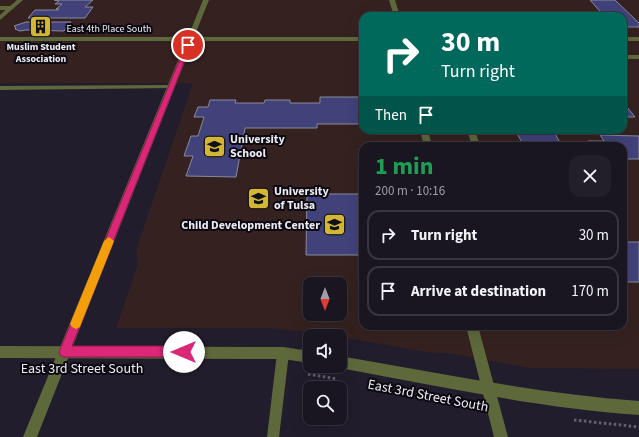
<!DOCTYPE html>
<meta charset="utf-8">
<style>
body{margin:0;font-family:"Source Sans 3",sans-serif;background:#231f2a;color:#f1f3f6;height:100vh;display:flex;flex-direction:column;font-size:15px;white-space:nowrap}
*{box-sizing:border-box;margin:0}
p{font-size:13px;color:#9f9fa5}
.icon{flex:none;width:22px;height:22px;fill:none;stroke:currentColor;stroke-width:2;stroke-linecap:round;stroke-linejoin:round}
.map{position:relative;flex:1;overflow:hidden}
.sheet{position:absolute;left:359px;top:142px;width:268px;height:188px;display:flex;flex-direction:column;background:#1a1621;border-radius:12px;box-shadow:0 4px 16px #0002,0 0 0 1px #38353f}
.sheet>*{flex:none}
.banner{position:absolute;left:359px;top:12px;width:268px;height:122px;border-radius:12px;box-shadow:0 4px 16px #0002,0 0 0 1px #38353f;background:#00695c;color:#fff;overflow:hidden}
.needle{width:26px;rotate:180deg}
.buttons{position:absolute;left:303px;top:277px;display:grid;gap:8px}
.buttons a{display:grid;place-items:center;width:44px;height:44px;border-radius:8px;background:#1a1621;box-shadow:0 4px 16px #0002,0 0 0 1px #38353f;font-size:20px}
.pin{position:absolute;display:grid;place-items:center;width:34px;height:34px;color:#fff;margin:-17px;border:2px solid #fff;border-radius:50%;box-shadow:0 1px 4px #0007}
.me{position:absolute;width:44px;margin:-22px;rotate:270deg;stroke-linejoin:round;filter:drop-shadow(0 0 3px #0008)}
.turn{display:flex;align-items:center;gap:14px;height:84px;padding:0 16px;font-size:18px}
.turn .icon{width:52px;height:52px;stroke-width:2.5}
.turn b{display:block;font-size:28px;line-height:34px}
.then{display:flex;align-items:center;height:38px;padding:0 16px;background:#0003;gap:8px;font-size:15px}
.round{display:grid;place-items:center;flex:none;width:42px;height:42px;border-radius:12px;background:#231f2a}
.head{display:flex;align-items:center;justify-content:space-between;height:68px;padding:0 16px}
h1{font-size:24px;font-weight:700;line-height:30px;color:#1e9e55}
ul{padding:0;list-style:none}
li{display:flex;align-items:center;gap:12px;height:50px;margin:0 8px 6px;padding:0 8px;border:2px solid #38353f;border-radius:12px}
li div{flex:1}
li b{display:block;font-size:15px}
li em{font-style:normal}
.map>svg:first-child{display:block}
</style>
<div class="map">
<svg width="639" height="437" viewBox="0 0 639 437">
<rect width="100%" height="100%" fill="#221d2c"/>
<path fill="#352220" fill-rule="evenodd" d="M 0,0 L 639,0 L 639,369 L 529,368 L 454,354 L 427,352 L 340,337 L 340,336 L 270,328 L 116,328 L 138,264 L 136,250 L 193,83 L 0,83 ZM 363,16 L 623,16 L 623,130 L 363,130 ZM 363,146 L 623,146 L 623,326 L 363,326 ZM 310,284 L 340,284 L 340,314 L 310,314 Z"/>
<g fill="#41427a" stroke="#888a9d">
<polygon points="54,0 93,0 85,7 93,7 85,18 28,18 35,10 58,10 59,9 56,9 62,4 55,4 59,1"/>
<polygon points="590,0 615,0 639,23 639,27 623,27 623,16 604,16"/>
<polygon points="484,15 561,15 562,16 484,16"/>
<polygon points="26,22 71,22 64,31 26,30 20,31 15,29 16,28 14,26"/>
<polygon points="320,97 363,97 363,124 317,124 317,128 245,128 236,177 186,176 193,156 184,156 191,136 198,136 204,117 194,117 198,107 208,107 210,100 236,100 235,103 264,103 265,100 290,100 290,103 320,103"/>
<polygon points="623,102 635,117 623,117"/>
<polygon points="515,130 553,130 562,146 524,146"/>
<polygon points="600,135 639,136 639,159 623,159 623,146 591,146 588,141 604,141"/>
<polygon points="307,194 363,194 363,255 306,255"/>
<rect x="623" y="242" width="16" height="40"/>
</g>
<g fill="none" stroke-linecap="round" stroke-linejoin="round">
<g stroke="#65616e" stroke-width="3" stroke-dasharray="2.5 2.5" stroke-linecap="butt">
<polyline points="308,374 337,379"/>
<polyline points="574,420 639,427"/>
</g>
<g fill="#5e693b" fill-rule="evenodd">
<polygon points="0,6 11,6 14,8 11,10 0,10"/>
<rect x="623" y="55" width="16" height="4"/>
<polygon points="171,85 174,87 173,88 0,90 0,86"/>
<polygon points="467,130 475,130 480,146 472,146"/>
<polygon points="283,348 287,349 289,353 279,437 267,437 277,353 279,349"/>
</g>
<g fill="#5e693b" fill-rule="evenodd">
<polygon points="17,0 23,0 0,20 0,15"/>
<polygon points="203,0 209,0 194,37 363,37 363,41 193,41 37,437 23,437 186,41 0,41 0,37 188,37"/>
<polygon points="389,0 395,0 400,16 394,16"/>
<rect x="623" y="37" width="16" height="4"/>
<polygon points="420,130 428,130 432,146 424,146"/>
<polygon points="466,326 478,326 508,437 494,437"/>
</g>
<g fill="#5e693b" fill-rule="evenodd">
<polygon points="0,346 283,347 310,351 310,363 283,359 0,358"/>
<path d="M 340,356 C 439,373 539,394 639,401 L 639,415 C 538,408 439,386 340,368 L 335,366 L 340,366 Z"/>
</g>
</g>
<polygon fill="#db2777" stroke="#8e194d" points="186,44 191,45 72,346 184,346 188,348 189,352 188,356 184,357 64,357 60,355 59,352"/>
<polygon fill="#f59e0b" points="109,237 114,241 81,324 80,327 76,329 72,327 70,324 104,241"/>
<defs>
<symbol id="building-square" viewBox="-11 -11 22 22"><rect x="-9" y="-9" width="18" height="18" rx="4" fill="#d4b635" stroke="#0b090f"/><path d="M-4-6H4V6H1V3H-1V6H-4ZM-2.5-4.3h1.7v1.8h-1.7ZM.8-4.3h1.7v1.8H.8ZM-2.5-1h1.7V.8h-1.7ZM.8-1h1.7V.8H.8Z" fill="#111"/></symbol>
<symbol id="school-square" viewBox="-11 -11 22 22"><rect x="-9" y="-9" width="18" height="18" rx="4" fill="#d4b635" stroke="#0b090f"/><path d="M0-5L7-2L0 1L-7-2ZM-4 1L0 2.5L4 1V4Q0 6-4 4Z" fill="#111"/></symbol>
<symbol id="university-square" viewBox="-11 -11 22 22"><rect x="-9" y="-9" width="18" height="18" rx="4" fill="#d4b635" stroke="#0b090f"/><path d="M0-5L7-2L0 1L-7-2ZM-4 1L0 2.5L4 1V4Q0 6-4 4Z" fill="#111"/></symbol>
</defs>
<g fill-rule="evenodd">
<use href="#building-square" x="28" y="14" width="25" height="25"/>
<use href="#school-square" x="202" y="134" width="25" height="25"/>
<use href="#university-square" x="246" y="186" width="25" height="25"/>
<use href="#school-square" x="322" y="212" width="25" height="25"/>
</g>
<g text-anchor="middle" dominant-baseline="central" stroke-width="4" stroke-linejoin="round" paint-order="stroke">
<g font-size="10" fill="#eceaf4" stroke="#0b090f">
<text x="109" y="29">East 4th Place South</text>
</g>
<g font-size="10" font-weight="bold" fill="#eceaf4" stroke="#0b090f">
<text x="41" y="47">Muslim Student<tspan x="41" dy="12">Association</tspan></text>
</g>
<g font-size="12" font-weight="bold" fill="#eceaf4" stroke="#0b090f" text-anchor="start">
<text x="230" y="139">University<tspan x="230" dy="14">School</tspan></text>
<text x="274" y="191">University<tspan x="274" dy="14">of Tulsa</tspan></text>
<text x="320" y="225" text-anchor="end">Child Development Center</text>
</g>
<g font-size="14" fill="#eceaf4" stroke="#0b090f">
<text x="82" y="369">East 3rd Street South</text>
<text transform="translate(428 396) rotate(11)">East 3rd Street South</text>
</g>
</g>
</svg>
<div class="buttons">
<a><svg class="needle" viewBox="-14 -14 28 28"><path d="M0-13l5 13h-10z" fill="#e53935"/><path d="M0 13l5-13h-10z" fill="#9f9fa5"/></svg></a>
<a><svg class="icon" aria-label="sound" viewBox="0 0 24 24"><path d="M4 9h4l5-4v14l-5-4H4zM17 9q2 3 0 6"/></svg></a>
<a><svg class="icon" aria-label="search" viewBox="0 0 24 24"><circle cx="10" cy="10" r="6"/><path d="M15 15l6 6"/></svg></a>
</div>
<div class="pin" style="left:188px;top:45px;background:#d93025"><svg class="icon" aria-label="arrive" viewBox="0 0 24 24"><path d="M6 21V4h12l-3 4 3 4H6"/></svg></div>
<svg class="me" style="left:184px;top:352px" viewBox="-20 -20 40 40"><circle r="19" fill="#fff"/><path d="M0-13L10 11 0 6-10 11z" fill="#db2777"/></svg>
<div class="banner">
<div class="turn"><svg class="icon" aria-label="right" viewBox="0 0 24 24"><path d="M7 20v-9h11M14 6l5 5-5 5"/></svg><div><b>30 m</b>Turn right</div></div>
<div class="then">Then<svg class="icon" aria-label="arrive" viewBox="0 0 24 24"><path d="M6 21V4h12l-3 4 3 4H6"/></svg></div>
</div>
<section class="sheet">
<div class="head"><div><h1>1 min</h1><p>200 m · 10:16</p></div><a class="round"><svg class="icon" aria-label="close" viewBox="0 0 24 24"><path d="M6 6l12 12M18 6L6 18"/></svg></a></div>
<ul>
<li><svg class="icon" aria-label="right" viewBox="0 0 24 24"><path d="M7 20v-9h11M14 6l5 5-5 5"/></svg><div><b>Turn right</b></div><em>30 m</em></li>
<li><svg class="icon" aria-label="arrive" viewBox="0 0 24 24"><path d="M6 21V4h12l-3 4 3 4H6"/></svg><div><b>Arrive at destination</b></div><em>170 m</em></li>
</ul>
</section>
</div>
